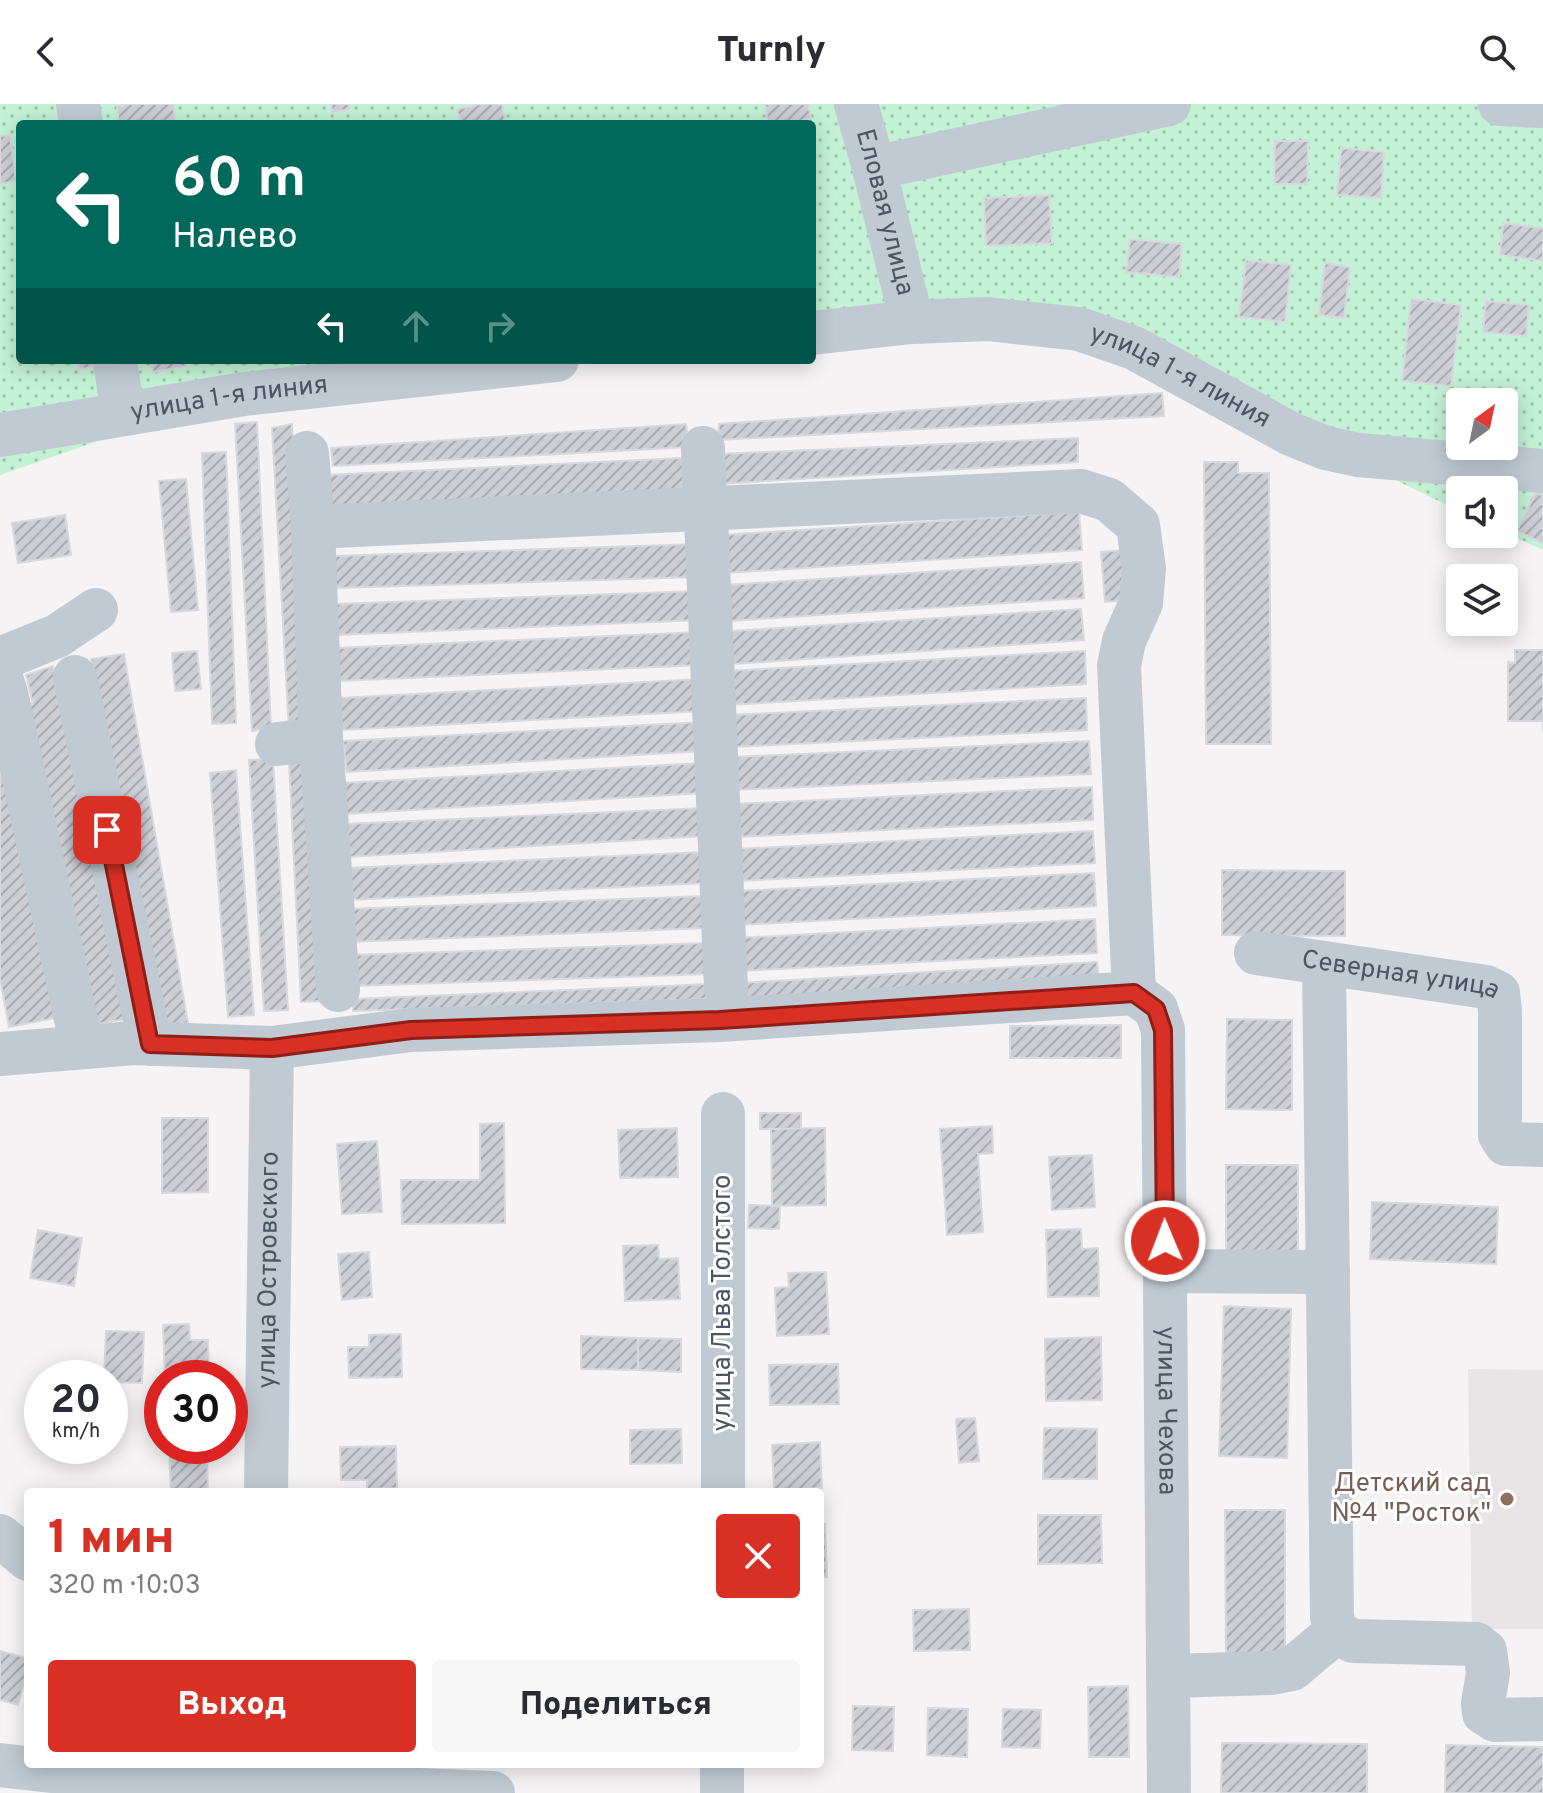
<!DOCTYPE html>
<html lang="ru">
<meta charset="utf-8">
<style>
body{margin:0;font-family:Overpass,sans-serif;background:#f7f7f7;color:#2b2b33;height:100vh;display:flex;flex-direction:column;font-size:30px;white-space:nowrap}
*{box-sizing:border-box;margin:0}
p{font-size:26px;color:#7c7c81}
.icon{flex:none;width:44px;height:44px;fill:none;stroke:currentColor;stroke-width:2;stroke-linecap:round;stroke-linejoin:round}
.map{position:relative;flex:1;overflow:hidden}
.side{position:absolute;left:24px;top:1384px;width:800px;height:280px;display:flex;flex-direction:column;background:#fff;border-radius:8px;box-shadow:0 4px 20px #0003}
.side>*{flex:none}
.hud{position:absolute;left:16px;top:16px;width:800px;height:244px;border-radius:8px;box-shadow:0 4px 20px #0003;background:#00695c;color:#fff;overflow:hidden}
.needle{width:52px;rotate:33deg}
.tools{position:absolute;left:1446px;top:284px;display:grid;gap:16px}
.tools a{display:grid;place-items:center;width:72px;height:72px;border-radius:8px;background:#fff;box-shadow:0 4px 20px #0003;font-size:40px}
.speed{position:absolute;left:24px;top:1256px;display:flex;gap:16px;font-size:40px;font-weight:700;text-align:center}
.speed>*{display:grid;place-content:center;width:104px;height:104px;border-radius:50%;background:#fff;box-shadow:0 4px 20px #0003;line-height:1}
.speed small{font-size:20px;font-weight:400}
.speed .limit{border:12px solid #d22;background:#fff;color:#111}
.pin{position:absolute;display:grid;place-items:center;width:68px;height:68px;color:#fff;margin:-34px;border-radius:16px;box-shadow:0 4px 12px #0006}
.me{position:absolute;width:88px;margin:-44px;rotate:359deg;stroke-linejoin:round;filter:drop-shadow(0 0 6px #0008)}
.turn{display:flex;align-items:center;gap:28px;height:168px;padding:0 24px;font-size:36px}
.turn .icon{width:104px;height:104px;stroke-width:2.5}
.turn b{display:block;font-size:56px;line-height:68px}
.lanes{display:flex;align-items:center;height:76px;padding:0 24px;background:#0003;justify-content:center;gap:40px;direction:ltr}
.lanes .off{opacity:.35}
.round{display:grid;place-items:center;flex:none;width:84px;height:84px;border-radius:8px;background:#f7f7f7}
.headline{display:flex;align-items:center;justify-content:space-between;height:136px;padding:0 24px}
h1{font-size:48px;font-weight:800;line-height:60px;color:#d93025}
.primary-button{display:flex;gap:16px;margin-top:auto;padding:16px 24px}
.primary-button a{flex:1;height:92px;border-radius:8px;background:#d93025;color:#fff;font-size:32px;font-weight:800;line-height:92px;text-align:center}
.primary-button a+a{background:#f7f7f7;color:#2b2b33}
header{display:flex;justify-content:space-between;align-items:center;height:104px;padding:0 24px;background:#fff;font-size:36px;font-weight:800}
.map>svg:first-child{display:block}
</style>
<header><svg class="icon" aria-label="back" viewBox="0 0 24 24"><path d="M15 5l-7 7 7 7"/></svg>Turnly<svg class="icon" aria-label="search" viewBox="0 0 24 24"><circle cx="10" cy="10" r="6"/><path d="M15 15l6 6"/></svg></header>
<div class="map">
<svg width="1543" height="1689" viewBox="0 0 1543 1689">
<defs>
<pattern id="garden-dots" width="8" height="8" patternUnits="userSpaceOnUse" patternTransform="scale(2)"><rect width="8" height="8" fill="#c3f1d5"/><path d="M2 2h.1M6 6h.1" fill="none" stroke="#a0c6b0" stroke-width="1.8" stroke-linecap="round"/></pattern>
<pattern id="building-hatch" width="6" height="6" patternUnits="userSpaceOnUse" patternTransform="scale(2)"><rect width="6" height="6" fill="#cdcfd5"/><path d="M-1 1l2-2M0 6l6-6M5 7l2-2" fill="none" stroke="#a8abb0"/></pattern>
</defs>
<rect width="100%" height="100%" fill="#f5f3f3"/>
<polygon fill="#e6e4e5" points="1468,1265 1543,1266 1543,1525 1472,1525"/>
<path fill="url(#garden-dots)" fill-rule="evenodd" d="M 0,0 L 1543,0 L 1543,446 L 1504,428 L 1504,386 L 1460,386 L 1460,407 L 1063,217 L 812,237 L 812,20 L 20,20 L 20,256 L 568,256 L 263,280 L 0,371 ZM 1460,298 L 1504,298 L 1504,342 L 1460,342 Z"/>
<g fill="url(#building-hatch)" stroke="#d7d9de" stroke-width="2">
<polygon points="131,0 173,0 176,20 119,20 117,2"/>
<polygon points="331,0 349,0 350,5 332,8"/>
<polygon points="481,0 502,0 506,20 460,20 457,5"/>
<polygon points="765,0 808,0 811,15 782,20 768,20"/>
<polygon points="10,31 16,77 0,80 0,32"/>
<polygon points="1275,37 1308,37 1307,80 1274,80"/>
<polygon points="1341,44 1384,48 1381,94 1337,91"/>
<polygon points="1049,91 1052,139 986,142 984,94"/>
<polygon points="1503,119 1543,124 1543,157 1500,151"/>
<polygon points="1130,135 1182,140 1179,173 1126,168"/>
<polygon points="1246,156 1291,161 1285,218 1239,213"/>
<polygon points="1325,159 1350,163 1344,214 1319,211"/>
<polygon points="1411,195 1461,201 1451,282 1402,277"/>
<polygon points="1486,197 1529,201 1526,232 1483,228"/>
<polygon points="77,256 95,256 96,263 79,265"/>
<polygon points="151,256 185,256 186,262 153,268"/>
<polygon points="1162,289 1164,312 718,336 719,320"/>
<polygon points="257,318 271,624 252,627 235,320"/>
<polygon points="292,320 310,624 289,627 272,324"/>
<polygon points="686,320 689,343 333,362 331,344"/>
<polygon points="1078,334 1078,358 719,380 721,350"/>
<polygon points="226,348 236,619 212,620 202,349"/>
<polygon points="683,354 685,386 328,403 326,371"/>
<polygon points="1204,358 1238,358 1238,369 1269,369 1271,640 1206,640"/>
<polygon points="186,375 198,506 171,508 159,377"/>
<polygon points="1536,388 1543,392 1543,439 1517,427"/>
<polygon points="1079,408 1082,446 726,469 723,431"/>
<polygon points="65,411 71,451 18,459 12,419"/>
<polygon points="697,440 697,473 335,484 334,452"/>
<polygon points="1126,446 1130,496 1105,498 1101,448"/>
<polygon points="1081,458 1084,494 729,517 726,481"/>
<polygon points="698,487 699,516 337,531 336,500"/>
<polygon points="1081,505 1084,536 733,560 731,527"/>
<polygon points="699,528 700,561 339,577 337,544"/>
<polygon points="1515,546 1543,546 1543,628 1543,617 1508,617 1508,558 1515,559"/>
<polygon points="197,547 201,585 175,587 172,549"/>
<polygon points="1085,547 1086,580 729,601 728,567"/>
<polygon points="124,550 188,919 154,924 91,555"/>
<polygon points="53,562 130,914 98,920 23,602 33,600 26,571"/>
<polygon points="701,575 702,607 342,626 340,594"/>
<polygon points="1086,594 1087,626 730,643 729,611"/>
<polygon points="703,618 703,647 347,668 343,637"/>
<polygon points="0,619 60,913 9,923 0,875"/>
<polygon points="1089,637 1091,670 733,686 732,653"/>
<polygon points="273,655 288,906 264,907 249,656"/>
<polygon points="312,658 324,897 301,898 289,659"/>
<polygon points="702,659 704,689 345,710 343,679"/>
<polygon points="236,666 254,911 228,913 210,669"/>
<polygon points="1092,683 1093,716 736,733 734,700"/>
<polygon points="704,704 705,732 347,753 345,720"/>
<polygon points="1093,727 1095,759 737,777 735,745"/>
<polygon points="704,748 706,779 348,796 347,764"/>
<polygon points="1222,766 1345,767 1345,832 1222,831"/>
<polygon points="1094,769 1096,802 739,821 737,787"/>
<polygon points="705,792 706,824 349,838 347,805"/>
<polygon points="1095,815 1097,849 739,867 737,834"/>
<polygon points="708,839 709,870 352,882 351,851"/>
<polygon points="1097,858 1099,878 740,896 739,879"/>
<polygon points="709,880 709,895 353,907 353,895"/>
<polygon points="1227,915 1292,916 1292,1006 1226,1005"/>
<polygon points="1121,921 1121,954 1010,954 1010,922"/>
<rect x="760" y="1009" width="41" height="16"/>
<polygon points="162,1014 208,1014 208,1088 162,1089"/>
<polygon points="504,1019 505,1119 402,1120 401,1076 480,1076 480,1020"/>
<polygon points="992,1022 993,1049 978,1050 983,1128 947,1131 940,1025"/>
<polygon points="677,1024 678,1073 620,1074 618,1026"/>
<polygon points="825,1024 826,1101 772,1102 771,1025"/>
<polygon points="377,1037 382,1108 342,1110 337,1040"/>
<polygon points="1092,1051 1095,1103 1052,1106 1049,1053"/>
<polygon points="1226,1061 1298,1061 1298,1159 1226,1158"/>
<polygon points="1372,1098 1498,1103 1496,1160 1370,1155"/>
<polygon points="749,1101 780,1102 779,1125 748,1124"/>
<polygon points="1081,1125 1082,1145 1098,1144 1099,1192 1048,1193 1046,1126"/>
<polygon points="38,1126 82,1134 74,1182 30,1174"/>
<polygon points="658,1141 659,1155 678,1154 680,1195 625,1197 623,1142"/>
<polygon points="369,1148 372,1193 342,1196 338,1150"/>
<polygon points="826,1168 829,1230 777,1232 775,1184 789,1183 788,1169"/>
<polygon points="1224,1202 1291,1205 1287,1354 1219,1352"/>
<polygon points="189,1220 190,1236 208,1236 209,1274 165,1274 163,1221"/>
<polygon points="106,1227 144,1228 142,1279 110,1278 110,1274 104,1274"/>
<polygon points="401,1230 402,1273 349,1274 348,1243 369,1243 369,1231"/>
<polygon points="581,1232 638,1234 638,1266 581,1265"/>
<polygon points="1101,1233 1102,1296 1046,1297 1045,1235"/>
<polygon points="638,1234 681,1235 681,1268 638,1266"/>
<polygon points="838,1260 839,1300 770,1301 769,1261"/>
<polygon points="975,1314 979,1357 959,1359 956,1315"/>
<polygon points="1044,1324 1097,1325 1097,1375 1043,1375"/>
<polygon points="681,1325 682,1359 630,1360 630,1326"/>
<polygon points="820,1338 822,1384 774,1386 772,1341"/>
<polygon points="169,1342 196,1342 197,1355 207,1354 208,1388 171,1388"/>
<polygon points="396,1342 397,1384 367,1385 367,1376 341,1376 340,1343"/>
<polygon points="1225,1406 1285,1406 1285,1555 1226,1555"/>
<polygon points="1038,1411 1101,1411 1102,1459 1038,1460"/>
<polygon points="820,1420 825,1420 827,1473 820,1473"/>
<polygon points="969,1505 970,1546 914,1547 913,1506"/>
<polygon points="0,1547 28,1554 28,1563 18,1601 0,1596"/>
<polygon points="1128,1582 1129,1653 1089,1653 1088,1583"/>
<polygon points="853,1602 894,1603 893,1647 852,1646"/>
<polygon points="928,1604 968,1605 967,1653 927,1651"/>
<polygon points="1003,1605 1041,1606 1040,1644 1002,1643"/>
<polygon points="1222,1639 1367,1640 1367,1689 1221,1689"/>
<polygon points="1446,1641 1543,1643 1543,1689 1445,1689"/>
</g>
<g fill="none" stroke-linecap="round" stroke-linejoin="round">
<g stroke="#c1cad2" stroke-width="44">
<polyline points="78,0 81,20"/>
<path id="s1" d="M 856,0 L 874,64 L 912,218"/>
<polyline points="1500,0 1543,2"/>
<polyline points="874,64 1169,0"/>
<path id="s2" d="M 812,229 L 912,218 L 988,215 L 1079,225 L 1134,244 L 1291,330 L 1326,344 L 1358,351 L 1543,367"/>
<polyline points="115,256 123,310"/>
<path id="s3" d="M 0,331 L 244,290 L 557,256"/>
<polyline points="703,344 726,884"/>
<polyline points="307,349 313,423 321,635 338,886"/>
<polyline points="313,423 1081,387 1109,396 1138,421 1144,465 1141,499 1124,537 1119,562 1134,889"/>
<polyline points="0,555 57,532 96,506"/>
<polyline points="0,571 6,589 82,943"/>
<polyline points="75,573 150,940"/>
<polyline points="277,640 321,635"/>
<path id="s4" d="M 1256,849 L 1486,883 L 1498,889 L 1500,907 L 1500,1031 L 1506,1040 L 1543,1041"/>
<polyline points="1324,859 1332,1513 1336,1528 1353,1537 1476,1540 1485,1547 1488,1569 1483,1599 1484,1609 1495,1616 1543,1615"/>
<path id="s5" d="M 1134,889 L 1156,905 L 1163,926 L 1169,1689"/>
<polyline points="0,950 134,939 272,944 411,926 720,916 1134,889"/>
<polyline points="1165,1167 1328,1168"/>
<path id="s6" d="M 266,1388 L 272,944"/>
<polyline points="723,1388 723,1010"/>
<polyline points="0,1432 28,1455"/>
<polyline points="1168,1572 1272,1569 1292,1565 1336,1528"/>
<polyline points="0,1661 148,1678 247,1679 493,1689"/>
<polyline points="722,1689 722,1660"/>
</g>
</g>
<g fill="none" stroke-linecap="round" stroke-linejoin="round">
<defs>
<polyline id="route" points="107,726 150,940 272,944 411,926 720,916 1134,889 1156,905 1163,926 1165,1137"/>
</defs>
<use href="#route" stroke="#8d1f18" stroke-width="20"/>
<use href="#route" stroke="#d93025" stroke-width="14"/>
</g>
<circle fill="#8d6e63" stroke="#fff" stroke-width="3" cx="1507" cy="1395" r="8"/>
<g text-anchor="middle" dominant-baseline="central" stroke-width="6" stroke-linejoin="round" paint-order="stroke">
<g font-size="26" fill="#4a5661" stroke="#fff">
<text stroke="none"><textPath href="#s1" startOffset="112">Еловая улица</textPath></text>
<text stroke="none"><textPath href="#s2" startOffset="380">улица 1-я линия</textPath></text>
<text stroke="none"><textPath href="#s3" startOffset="232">улица 1-я линия</textPath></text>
<text stroke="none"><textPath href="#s4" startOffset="146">Северная улица</textPath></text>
<text stroke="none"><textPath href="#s6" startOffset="222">улица Островского</textPath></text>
<text transform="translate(723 1199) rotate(-90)">улица Льва Толстого</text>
<text stroke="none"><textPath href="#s5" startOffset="430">улица Чехова</textPath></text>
</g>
<g font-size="26" fill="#785e54" stroke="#fff" text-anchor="end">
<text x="1491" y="1380">Детский сад<tspan x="1491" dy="30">№4 "Росток"</tspan></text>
</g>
</g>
</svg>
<div class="tools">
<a><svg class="needle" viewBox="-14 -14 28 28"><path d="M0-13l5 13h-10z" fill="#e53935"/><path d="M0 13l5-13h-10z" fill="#7c7c81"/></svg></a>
<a><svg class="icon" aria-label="sound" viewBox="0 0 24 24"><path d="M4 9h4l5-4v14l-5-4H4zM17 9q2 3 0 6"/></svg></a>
<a><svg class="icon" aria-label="layers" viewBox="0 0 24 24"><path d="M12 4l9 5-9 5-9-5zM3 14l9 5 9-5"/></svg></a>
</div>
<div class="speed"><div>20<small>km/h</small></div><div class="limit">30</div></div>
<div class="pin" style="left:107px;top:726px;background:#d93025"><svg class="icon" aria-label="arrive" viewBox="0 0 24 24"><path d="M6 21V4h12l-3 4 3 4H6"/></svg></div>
<svg class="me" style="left:1165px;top:1137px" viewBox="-20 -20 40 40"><circle r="17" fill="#d93025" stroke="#fff" stroke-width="3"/><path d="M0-11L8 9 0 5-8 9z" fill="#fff"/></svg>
<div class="hud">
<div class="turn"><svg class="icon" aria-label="left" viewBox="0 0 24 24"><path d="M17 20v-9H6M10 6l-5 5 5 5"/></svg><div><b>60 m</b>Налево</div></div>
<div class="lanes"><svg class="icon" aria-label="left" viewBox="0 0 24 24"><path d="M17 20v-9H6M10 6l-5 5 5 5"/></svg><svg class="icon off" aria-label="ahead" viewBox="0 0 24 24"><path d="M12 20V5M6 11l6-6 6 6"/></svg><svg class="icon off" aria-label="right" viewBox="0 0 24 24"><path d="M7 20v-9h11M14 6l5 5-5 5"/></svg></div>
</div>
<section class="side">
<div class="headline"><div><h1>1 мин</h1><p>320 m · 10:03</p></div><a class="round" style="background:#d93025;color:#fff"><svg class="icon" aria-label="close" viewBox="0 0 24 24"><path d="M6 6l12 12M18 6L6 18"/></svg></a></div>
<div class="primary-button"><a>Выход</a><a>Поделиться</a></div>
</section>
</div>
